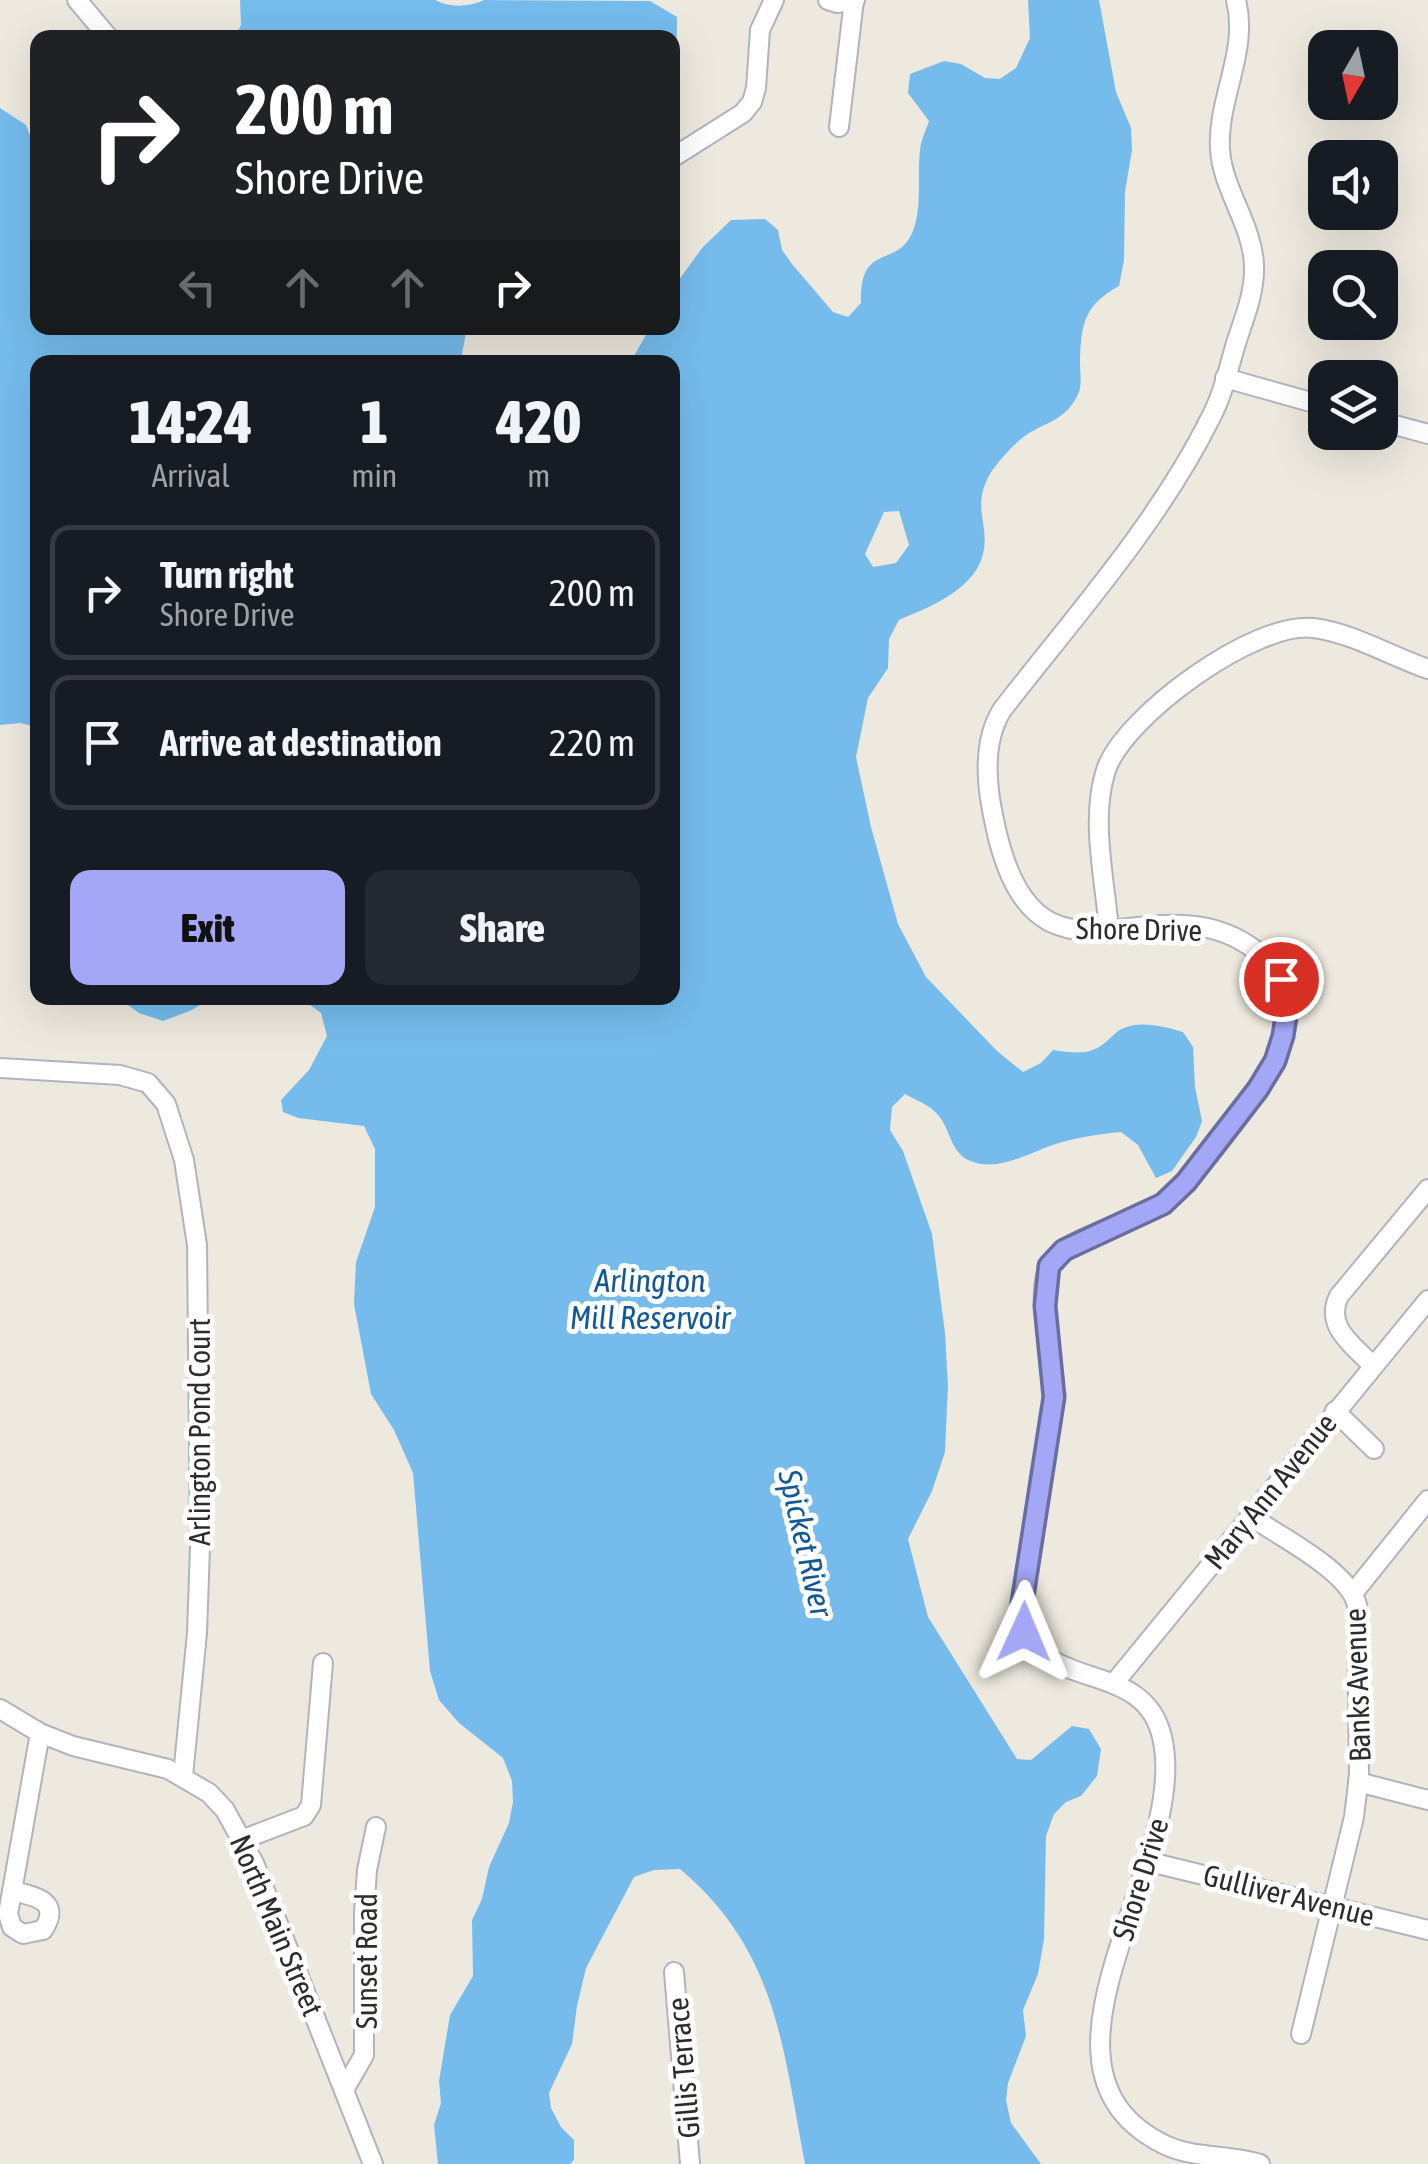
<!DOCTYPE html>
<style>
body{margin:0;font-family:"Asap Condensed",sans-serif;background:#242831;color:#f1f3f6;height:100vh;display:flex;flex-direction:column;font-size:38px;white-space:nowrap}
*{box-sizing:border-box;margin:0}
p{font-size:32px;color:#9ea1a6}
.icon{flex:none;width:55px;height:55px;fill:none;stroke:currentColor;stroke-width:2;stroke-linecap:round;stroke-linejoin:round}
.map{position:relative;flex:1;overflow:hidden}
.side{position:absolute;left:30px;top:355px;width:650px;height:650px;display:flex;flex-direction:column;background:#171b24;border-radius:20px;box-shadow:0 10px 40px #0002}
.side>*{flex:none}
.top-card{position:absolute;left:30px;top:30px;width:650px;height:305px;border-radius:20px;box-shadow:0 10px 40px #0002;background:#202124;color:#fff;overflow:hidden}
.needle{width:65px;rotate:189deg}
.tools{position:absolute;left:1308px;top:30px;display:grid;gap:20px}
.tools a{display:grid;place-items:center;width:90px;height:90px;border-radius:20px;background:#171b24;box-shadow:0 10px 40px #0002;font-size:50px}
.pin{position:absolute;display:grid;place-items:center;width:85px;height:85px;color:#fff;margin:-42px;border:5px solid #fff;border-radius:50%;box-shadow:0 2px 10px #0007}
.me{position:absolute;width:110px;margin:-55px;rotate:1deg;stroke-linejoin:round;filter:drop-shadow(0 0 8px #0008)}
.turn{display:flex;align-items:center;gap:35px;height:210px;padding:0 40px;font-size:45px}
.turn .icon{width:130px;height:130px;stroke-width:2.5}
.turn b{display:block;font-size:70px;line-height:85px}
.lanes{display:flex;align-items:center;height:95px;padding:0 40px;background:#0003;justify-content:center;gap:50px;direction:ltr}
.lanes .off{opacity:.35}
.eta{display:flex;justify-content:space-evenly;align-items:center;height:170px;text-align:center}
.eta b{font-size:60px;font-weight:800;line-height:70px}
.action{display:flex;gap:20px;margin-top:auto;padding:20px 40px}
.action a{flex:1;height:115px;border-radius:20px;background:#a3a7f6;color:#111;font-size:40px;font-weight:800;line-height:115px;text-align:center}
.action a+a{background:#242831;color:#f1f3f6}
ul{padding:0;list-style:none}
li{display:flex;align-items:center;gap:30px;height:135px;margin:0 20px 15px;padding:0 20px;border:5px solid #363941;border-radius:20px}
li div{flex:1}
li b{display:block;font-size:38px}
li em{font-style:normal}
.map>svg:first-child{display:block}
</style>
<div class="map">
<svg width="1428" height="2164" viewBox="0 0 1428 2164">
<rect width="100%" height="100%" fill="#ede9df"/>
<g fill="#75bcec" fill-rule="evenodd">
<path d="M 240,0 L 435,0 C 449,8 470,7 484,0 L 650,1 L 677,17 L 676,83 L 673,98 L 672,38 L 235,37 L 241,25 Z"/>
<path d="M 1028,0 L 1099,0 L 1116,92 L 1131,128 L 1132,150 L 1125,192 L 1124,260 L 1119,286 C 1085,305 1081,322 1080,362 C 1080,371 1082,384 1079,392 C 1066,423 1043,421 1021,439 C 1011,447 997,463 990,474 C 972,505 988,522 984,549 C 978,589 931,606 899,620 L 889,639 L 888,668 L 868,698 L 856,757 L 871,827 L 898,924 L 926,977 L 997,1051 L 1023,1072 L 1041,1063 L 1053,1050 C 1074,1053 1091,1056 1107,1041 C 1114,1035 1118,1029 1127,1027 C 1144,1021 1166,1027 1183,1032 L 1193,1047 L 1195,1087 L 1202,1121 L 1196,1137 L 1172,1171 L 1156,1178 L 1138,1145 L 1121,1132 C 1100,1134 1079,1137 1059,1143 C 1031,1151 999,1174 968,1160 C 950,1151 950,1128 938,1115 C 930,1105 916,1100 905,1094 L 892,1107 L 890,1130 L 903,1151 L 932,1234 L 945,1333 L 948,1385 L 945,1452 L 932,1491 L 908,1539 L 928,1617 L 1017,1759 L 1031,1760 L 1072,1726 L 1089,1729 L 1101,1749 L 1097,1776 L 1081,1796 L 1066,1802 L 1054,1814 L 1046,1836 L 1044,1939 L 1038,1974 L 1023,2010 L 1026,2036 L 1008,2083 L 1006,2100 L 1011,2123 L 1041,2164 L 805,2164 C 783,2049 777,1950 680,1869 L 654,1870 L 634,1877 L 586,1968 L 577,2006 L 572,2044 L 549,2093 L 551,2108 L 561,2127 L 574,2140 L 574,2160 L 570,2164 L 438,2164 L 434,2125 L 441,2103 L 439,2081 L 450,2015 L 473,1976 L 472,1920 L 482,1899 L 489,1867 L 509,1823 L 513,1802 L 512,1781 L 503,1758 L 459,1723 L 439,1700 L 430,1671 L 413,1473 L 394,1430 L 371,1394 L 354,1304 L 356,1262 L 375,1207 L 375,1149 L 364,1126 L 298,1118 L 283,1112 L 281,1100 L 309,1070 L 327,1036 L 321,1013 L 301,998 L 672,998 L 672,362 L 620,362 L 634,356 L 650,328 L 672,328 L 673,288 L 702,248 L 731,220 L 765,219 L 778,230 L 782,250 L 792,264 L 833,312 L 848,317 L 861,303 C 859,239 900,271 914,228 C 922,204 917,176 920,150 C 921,140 926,130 929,121 L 908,93 L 910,74 L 944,61 L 961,64 L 985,78 L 1000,79 L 1016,68 L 1030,38 ZM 899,511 L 909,545 L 896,563 L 873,567 L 865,554 L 884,512 Z"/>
<polygon points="0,108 26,125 37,154 38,328 467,328 462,354 467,362 38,362 37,727 20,723 0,725"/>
<polygon points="118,998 211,998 192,1010 163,1021 139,1013"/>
</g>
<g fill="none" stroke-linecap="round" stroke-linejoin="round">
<defs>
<g id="minor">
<polyline points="77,0 109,38"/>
<polyline points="828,0 837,3 855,0"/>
<path d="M 1236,0 C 1249,52 1217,98 1220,149 C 1222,189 1253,225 1254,266 C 1255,291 1245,316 1237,340 C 1229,366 1223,395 1210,419 C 1157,525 1074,617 1002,710 C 982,742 986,784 994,820 C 1034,1019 1153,872 1255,950 C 1270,961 1285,979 1287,999 C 1289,1020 1282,1046 1273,1065 C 1257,1096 1188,1187 1160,1205 C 1133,1223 1070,1236 1053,1260 C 1032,1288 1053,1352 1054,1386 C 1054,1411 1048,1436 1044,1461 C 1036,1512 1025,1565 1020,1617 C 1040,1696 1143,1656 1162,1737 C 1192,1863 1008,2066 1163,2144 C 1193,2159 1229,2154 1260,2164"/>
<polyline points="839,127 854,0"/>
<polyline points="672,158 743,113 752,102 756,88 760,30 774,0"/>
<polyline points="1225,378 1325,406"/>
<polyline points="1380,421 1428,434"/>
<path d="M 1109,930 C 1105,880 1090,819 1106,770 C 1124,716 1255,621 1313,628 C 1353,633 1390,656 1428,669"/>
<polyline points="0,1068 120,1075 148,1083 166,1104 184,1160 197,1245 200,1547 197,1633 183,1776"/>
<path d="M 1372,1365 C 1353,1345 1324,1326 1339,1296 L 1428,1189"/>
<polyline points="1335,1411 1374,1449"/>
<path d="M 1250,1516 C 1279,1536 1349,1571 1357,1605 L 1359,1775 L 1354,1817 L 1301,2034"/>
<polyline points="1354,1592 1428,1500"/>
<polyline points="1115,1682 1428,1300"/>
<polyline points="0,1709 40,1733 73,1746 168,1769 209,1793 225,1810 254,1863 373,2164"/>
<polyline points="1358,1782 1428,1800"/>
<polyline points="244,1839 304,1816 311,1805 323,1663"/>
<polyline points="1150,1862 1428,1930"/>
<path d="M 12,1891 C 35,1896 62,1901 43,1930 L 23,1934 L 12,1927 L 8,1914 L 40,1733"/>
<polyline points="674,1972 690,2164"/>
<polyline points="344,2090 364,2055 364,1913 367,1870 376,1827"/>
</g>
</defs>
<use href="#minor" stroke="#b2b3bf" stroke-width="22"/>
<use href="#minor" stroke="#fff" stroke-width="18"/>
</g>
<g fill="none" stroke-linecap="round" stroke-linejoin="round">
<defs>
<polyline id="route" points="1024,1632 1022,1603 1054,1397 1045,1306 1049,1266 1064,1250 1163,1204 1186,1182 1258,1089 1275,1061 1283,1036 1288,1004 1281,979"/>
</defs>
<use href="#route" stroke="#6a6da0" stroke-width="25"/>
<use href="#route" stroke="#a3a7f6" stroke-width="18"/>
</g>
<g text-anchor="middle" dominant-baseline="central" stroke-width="10" stroke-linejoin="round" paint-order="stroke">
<g font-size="30" fill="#2c2c2c" stroke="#fff">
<text transform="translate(1139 929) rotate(1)">Shore Drive</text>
<text transform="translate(199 1432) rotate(-90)">Arlington Pond Court</text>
<text transform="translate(1270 1491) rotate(-51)">Mary Ann Avenue</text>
<text transform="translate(1357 1685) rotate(-92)">Banks Avenue</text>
<text transform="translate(1140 1879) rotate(-73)">Shore Drive</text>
<text transform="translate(1289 1895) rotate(14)">Gulliver Avenue</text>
<text transform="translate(277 1925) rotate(67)">North Main Street</text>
<text transform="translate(366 1961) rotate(-90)">Sunset Road</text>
<text transform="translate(683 2068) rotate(-95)">Gillis Terrace</text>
</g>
<g font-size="32" font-style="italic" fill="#10589b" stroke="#fff">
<text x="650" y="1280">Arlington<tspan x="650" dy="37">Mill Reservoir</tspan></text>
<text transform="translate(806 1543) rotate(77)">Spicket River</text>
</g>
</g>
</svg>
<div class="tools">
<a><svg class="needle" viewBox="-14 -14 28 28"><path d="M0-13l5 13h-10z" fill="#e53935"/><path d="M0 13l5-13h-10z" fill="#9ea1a6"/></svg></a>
<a><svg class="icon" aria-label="sound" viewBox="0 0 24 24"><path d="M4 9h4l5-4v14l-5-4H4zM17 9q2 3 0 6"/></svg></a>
<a><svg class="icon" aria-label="search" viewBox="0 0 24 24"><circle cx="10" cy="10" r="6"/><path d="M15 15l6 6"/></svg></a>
<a><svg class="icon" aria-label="layers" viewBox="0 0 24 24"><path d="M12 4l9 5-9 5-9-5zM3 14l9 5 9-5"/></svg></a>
</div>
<div class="pin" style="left:1281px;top:979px;background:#d93025"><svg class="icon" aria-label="arrive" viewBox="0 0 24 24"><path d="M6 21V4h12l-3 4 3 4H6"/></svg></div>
<svg class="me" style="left:1024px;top:1632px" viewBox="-20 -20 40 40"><path d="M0-17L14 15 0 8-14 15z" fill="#a3a7f6" stroke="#fff" stroke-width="4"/></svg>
<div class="top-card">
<div class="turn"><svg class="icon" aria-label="right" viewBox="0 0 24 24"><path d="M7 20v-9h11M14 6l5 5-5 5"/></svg><div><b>200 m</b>Shore Drive</div></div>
<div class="lanes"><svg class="icon off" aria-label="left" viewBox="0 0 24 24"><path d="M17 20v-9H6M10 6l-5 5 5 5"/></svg><svg class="icon off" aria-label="ahead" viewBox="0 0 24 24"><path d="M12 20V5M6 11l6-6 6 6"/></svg><svg class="icon off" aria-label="ahead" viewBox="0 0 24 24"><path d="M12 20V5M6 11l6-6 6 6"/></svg><svg class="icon" aria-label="right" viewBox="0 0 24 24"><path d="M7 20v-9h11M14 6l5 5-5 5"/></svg></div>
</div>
<section class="side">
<div class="eta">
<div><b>14:24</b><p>Arrival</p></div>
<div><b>1</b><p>min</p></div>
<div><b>420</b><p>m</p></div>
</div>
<ul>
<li><svg class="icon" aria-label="right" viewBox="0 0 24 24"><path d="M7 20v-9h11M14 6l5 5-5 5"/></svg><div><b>Turn right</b><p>Shore Drive</p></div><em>200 m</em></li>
<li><svg class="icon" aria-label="arrive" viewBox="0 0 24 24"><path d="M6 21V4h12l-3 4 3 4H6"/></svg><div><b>Arrive at destination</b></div><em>220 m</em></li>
</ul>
<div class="action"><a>Exit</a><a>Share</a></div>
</section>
</div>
